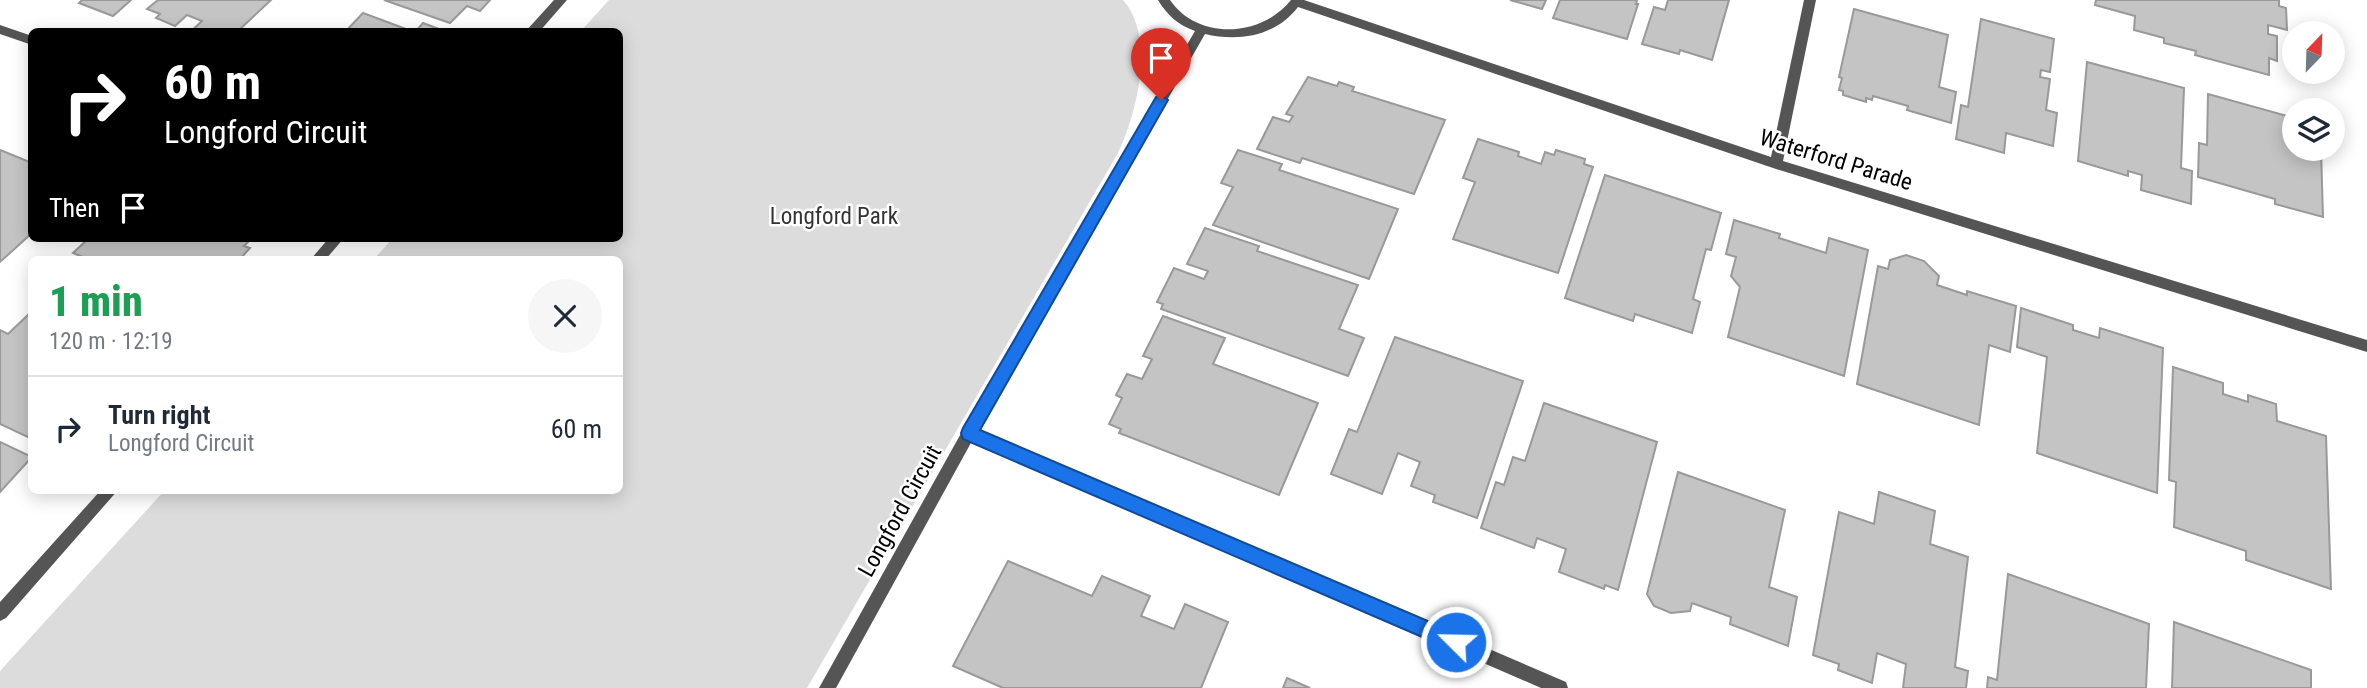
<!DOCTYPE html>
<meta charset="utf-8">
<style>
body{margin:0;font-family:"Roboto Condensed",sans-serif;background:#f6f6f7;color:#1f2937;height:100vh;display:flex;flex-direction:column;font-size:26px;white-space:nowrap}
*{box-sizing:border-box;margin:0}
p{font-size:23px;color:#747a83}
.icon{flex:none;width:38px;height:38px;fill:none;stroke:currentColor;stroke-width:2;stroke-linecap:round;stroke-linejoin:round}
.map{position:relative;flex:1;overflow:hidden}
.sheet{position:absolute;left:28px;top:256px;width:595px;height:238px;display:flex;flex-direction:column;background:#fff;border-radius:10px;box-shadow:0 4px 18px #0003}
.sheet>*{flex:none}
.hud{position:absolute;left:28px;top:28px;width:595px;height:214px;border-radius:10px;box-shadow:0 4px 18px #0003;background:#000;color:#fff;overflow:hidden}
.needle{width:46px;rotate:23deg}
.tools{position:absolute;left:2282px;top:21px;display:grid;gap:14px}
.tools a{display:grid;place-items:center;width:63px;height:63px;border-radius:50%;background:#fff;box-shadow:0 4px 18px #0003;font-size:35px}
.pin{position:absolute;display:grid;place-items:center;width:60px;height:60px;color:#fff;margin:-72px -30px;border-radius:50% 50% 50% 0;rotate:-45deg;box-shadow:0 0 7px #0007}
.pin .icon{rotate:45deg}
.me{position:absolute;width:77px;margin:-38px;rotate:293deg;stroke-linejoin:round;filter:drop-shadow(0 0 5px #0008)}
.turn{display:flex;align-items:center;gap:24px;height:147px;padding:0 21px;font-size:32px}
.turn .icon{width:91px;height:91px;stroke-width:2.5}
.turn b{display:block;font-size:49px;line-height:60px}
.then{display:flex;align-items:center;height:66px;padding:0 21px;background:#0003;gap:14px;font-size:26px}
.round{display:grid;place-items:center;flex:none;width:74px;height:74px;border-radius:37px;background:#f6f6f7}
.summary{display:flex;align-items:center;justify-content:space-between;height:119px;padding:0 21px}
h1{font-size:42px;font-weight:800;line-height:52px;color:#1e9e55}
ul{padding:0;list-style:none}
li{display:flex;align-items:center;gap:21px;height:105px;padding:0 21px;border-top:2px solid #e0e1e3}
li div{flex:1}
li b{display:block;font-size:26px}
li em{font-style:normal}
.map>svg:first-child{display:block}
</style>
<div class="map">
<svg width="2367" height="688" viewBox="0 0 2367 688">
<rect width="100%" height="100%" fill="#fff"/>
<path fill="#dcdcdc" d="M 609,0 L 1123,0 C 1156,37 1137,113 1118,153 L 807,688 L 0,688 L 0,671 L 165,490 L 620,490 L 620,259 L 374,259 L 393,238 L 620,238 L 620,32 L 581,31 Z"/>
<g fill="#c4c4c4" stroke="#999" stroke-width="2">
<polygon points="82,0 131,0 113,16 79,3"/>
<polygon points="158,0 271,0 237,32 190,32 202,21 187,15 175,26 156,18 160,14 147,9"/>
<polygon points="384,0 490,0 480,11 467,6 450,23"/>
<polygon points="1510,0 1546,0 1542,9"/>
<polygon points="1560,0 1637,0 1636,4 1638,4 1627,39 1553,18"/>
<polygon points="1668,0 1729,0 1712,60 1680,50 1679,54 1642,44 1654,7 1665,10"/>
<polygon points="2096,0 2279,0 2279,6 2286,8 2287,30 2268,25 2268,34 2277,36 2277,61 2269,58 2269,75 2195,55 2196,51 2164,43 2164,38 2134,30 2135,16 2095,5"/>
<polygon points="1854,9 1948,35 1939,87 1956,92 1951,123 1907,110 1908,106 1873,96 1872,100 1866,98 1866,102 1843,95 1843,91 1839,90 1842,78 1839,77"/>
<polygon points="363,13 414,32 345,32"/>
<polygon points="1981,19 2054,39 2050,72 2041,70 2040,77 2050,79 2046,110 2057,113 2053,146 2006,133 2004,153 1956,139 1961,105 1968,107"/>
<polygon points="423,23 447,32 415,32"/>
<polygon points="2087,62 2184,88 2181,168 2192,171 2191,204 2141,190 2142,175 2128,171 2128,176 2078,161"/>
<polygon points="1308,77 1337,86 1339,82 1354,87 1352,91 1445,120 1414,194 1302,158 1300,163 1257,149 1273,117 1289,122 1293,116 1286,114"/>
<polygon points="2208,94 2294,118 2294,149 2321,149 2323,217 2275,204 2275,199 2198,177 2199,143 2207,145"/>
<polygon points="1478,139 1519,152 1518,156 1541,164 1545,152 1554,155 1556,150 1585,159 1584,164 1593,167 1558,273 1453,239 1475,182 1463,178"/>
<polygon points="0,150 32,163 29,167 32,168 32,233 0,262"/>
<polygon points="1238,150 1282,164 1279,170 1398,209 1369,279 1213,225 1233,187 1221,183"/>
<polygon points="1605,175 1721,213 1711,250 1706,249 1693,299 1700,302 1692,333 1635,314 1633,321 1565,298"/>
<polygon points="1734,220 1780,234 1779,238 1826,253 1829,238 1868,250 1844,376 1728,337 1740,287 1731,276 1736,257 1726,254"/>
<polygon points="1205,228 1259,246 1257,251 1358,285 1339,329 1364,338 1348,376 1161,309 1163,304 1157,302 1174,268 1204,279 1208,271 1187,264"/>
<polygon points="89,238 252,238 244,246 250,248 240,259 88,259 73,253"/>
<polygon points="1906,255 1924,261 1939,276 1937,285 1967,295 1967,291 2016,306 2010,352 1989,345 1979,425 1857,384 1878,266 1888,269 1890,260"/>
<polygon points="2021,308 2073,325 2073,330 2099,338 2100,328 2163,348 2157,493 2037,453 2047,357 2017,347"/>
<polygon points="32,311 32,439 0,424 0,330 8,334"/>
<polygon points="1163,316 1225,338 1213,364 1318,403 1279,495 1119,433 1121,429 1109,424 1122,398 1116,395 1127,374 1142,379 1152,359 1143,356"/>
<polygon points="1395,337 1523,381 1477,518 1433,502 1435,495 1411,486 1420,462 1398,453 1382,494 1331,474 1349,429 1357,432"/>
<polygon points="2173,367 2223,383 2223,394 2248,402 2248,395 2276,404 2277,421 2326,436 2331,589 2246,560 2246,551 2174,527 2176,482 2169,480"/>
<polygon points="1544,403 1657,442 1618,590 1605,585 1604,589 1559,572 1566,549 1537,538 1534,548 1481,528 1496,482 1504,485 1513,457 1525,461"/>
<polygon points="0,442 32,457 0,492"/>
<polygon points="1678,472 1785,510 1769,587 1797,597 1788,646 1730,624 1731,617 1692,603 1690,611 1671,613 1654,606 1647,594"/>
<polygon points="1879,492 1935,511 1930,544 1968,557 1955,667 1968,671 1966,688 1903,688 1906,664 1877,653 1872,683 1838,670 1839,664 1813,655 1839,512 1874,524"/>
<polygon points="1008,561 1092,596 1102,576 1150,596 1141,616 1174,629 1185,604 1228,622 1201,688 1003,688 953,666"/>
<polygon points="2008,574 2149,624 2146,688 1987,688 1988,677 1997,680"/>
<polygon points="2174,622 2311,670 2311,688 2172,688"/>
<polygon points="1287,678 1310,688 1283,688"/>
</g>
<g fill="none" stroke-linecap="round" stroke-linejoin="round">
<g fill="#555" fill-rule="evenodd">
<polygon points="554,0 567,0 539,32 525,32"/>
<path d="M 1158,0 L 1170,0 C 1198,41 1262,37 1291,0 L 1304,0 L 1771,157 L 1804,0 L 1816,0 L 1783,161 L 2367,340 L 2367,352 L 1776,169 L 1298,7 C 1276,36 1239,42 1205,34 L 978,430 L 1566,682 L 1568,688 L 1541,688 L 972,441 L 836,688 L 819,688 L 964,428 L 1195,31 C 1178,25 1167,15 1158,0 Z"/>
<polygon points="0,25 32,36 32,45 0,34"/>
<polygon points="329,238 344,238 326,259 311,259"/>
<polygon points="101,490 118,490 6,618 0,621 0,602"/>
</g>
</g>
<polygon fill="#1a73e8" stroke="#114b97" stroke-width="2" points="1161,95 1168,100 980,430 1463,636 1465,642 1463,649 1456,651 1450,649 963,439 961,433 963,428 1156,97"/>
<g text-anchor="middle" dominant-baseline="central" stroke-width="5" stroke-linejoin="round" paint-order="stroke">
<g font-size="23" fill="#000" stroke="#fff">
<text transform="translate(1836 160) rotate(17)">Waterford Parade</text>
<text transform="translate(900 511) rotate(-61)">Longford Circuit</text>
</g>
<g font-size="23" fill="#333" stroke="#fff">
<text x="834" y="216">Longford Park</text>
</g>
</g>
</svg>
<div class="tools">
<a><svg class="needle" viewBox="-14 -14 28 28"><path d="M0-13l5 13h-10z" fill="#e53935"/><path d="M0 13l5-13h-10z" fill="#747a83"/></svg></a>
<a><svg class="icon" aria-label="layers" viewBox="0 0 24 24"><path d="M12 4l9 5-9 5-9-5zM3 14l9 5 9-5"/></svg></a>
</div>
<div class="pin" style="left:1161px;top:100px;background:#d93025"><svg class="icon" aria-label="arrive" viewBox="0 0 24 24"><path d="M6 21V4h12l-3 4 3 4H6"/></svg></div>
<svg class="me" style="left:1456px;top:642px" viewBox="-20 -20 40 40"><circle r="17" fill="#1a73e8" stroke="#fff" stroke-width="3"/><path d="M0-11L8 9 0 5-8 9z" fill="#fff"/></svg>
<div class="hud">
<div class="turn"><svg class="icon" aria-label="right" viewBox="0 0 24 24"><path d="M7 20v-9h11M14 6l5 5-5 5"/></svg><div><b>60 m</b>Longford Circuit</div></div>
<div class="then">Then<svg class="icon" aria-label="arrive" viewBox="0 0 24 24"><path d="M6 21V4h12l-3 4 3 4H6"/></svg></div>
</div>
<section class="sheet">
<div class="summary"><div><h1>1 min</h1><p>120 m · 12:19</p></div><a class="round"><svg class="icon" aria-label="close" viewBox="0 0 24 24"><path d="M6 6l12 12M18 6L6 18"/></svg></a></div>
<ul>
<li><svg class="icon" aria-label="right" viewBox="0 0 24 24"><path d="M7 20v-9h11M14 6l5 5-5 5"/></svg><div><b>Turn right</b><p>Longford Circuit</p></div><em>60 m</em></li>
</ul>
</section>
</div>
